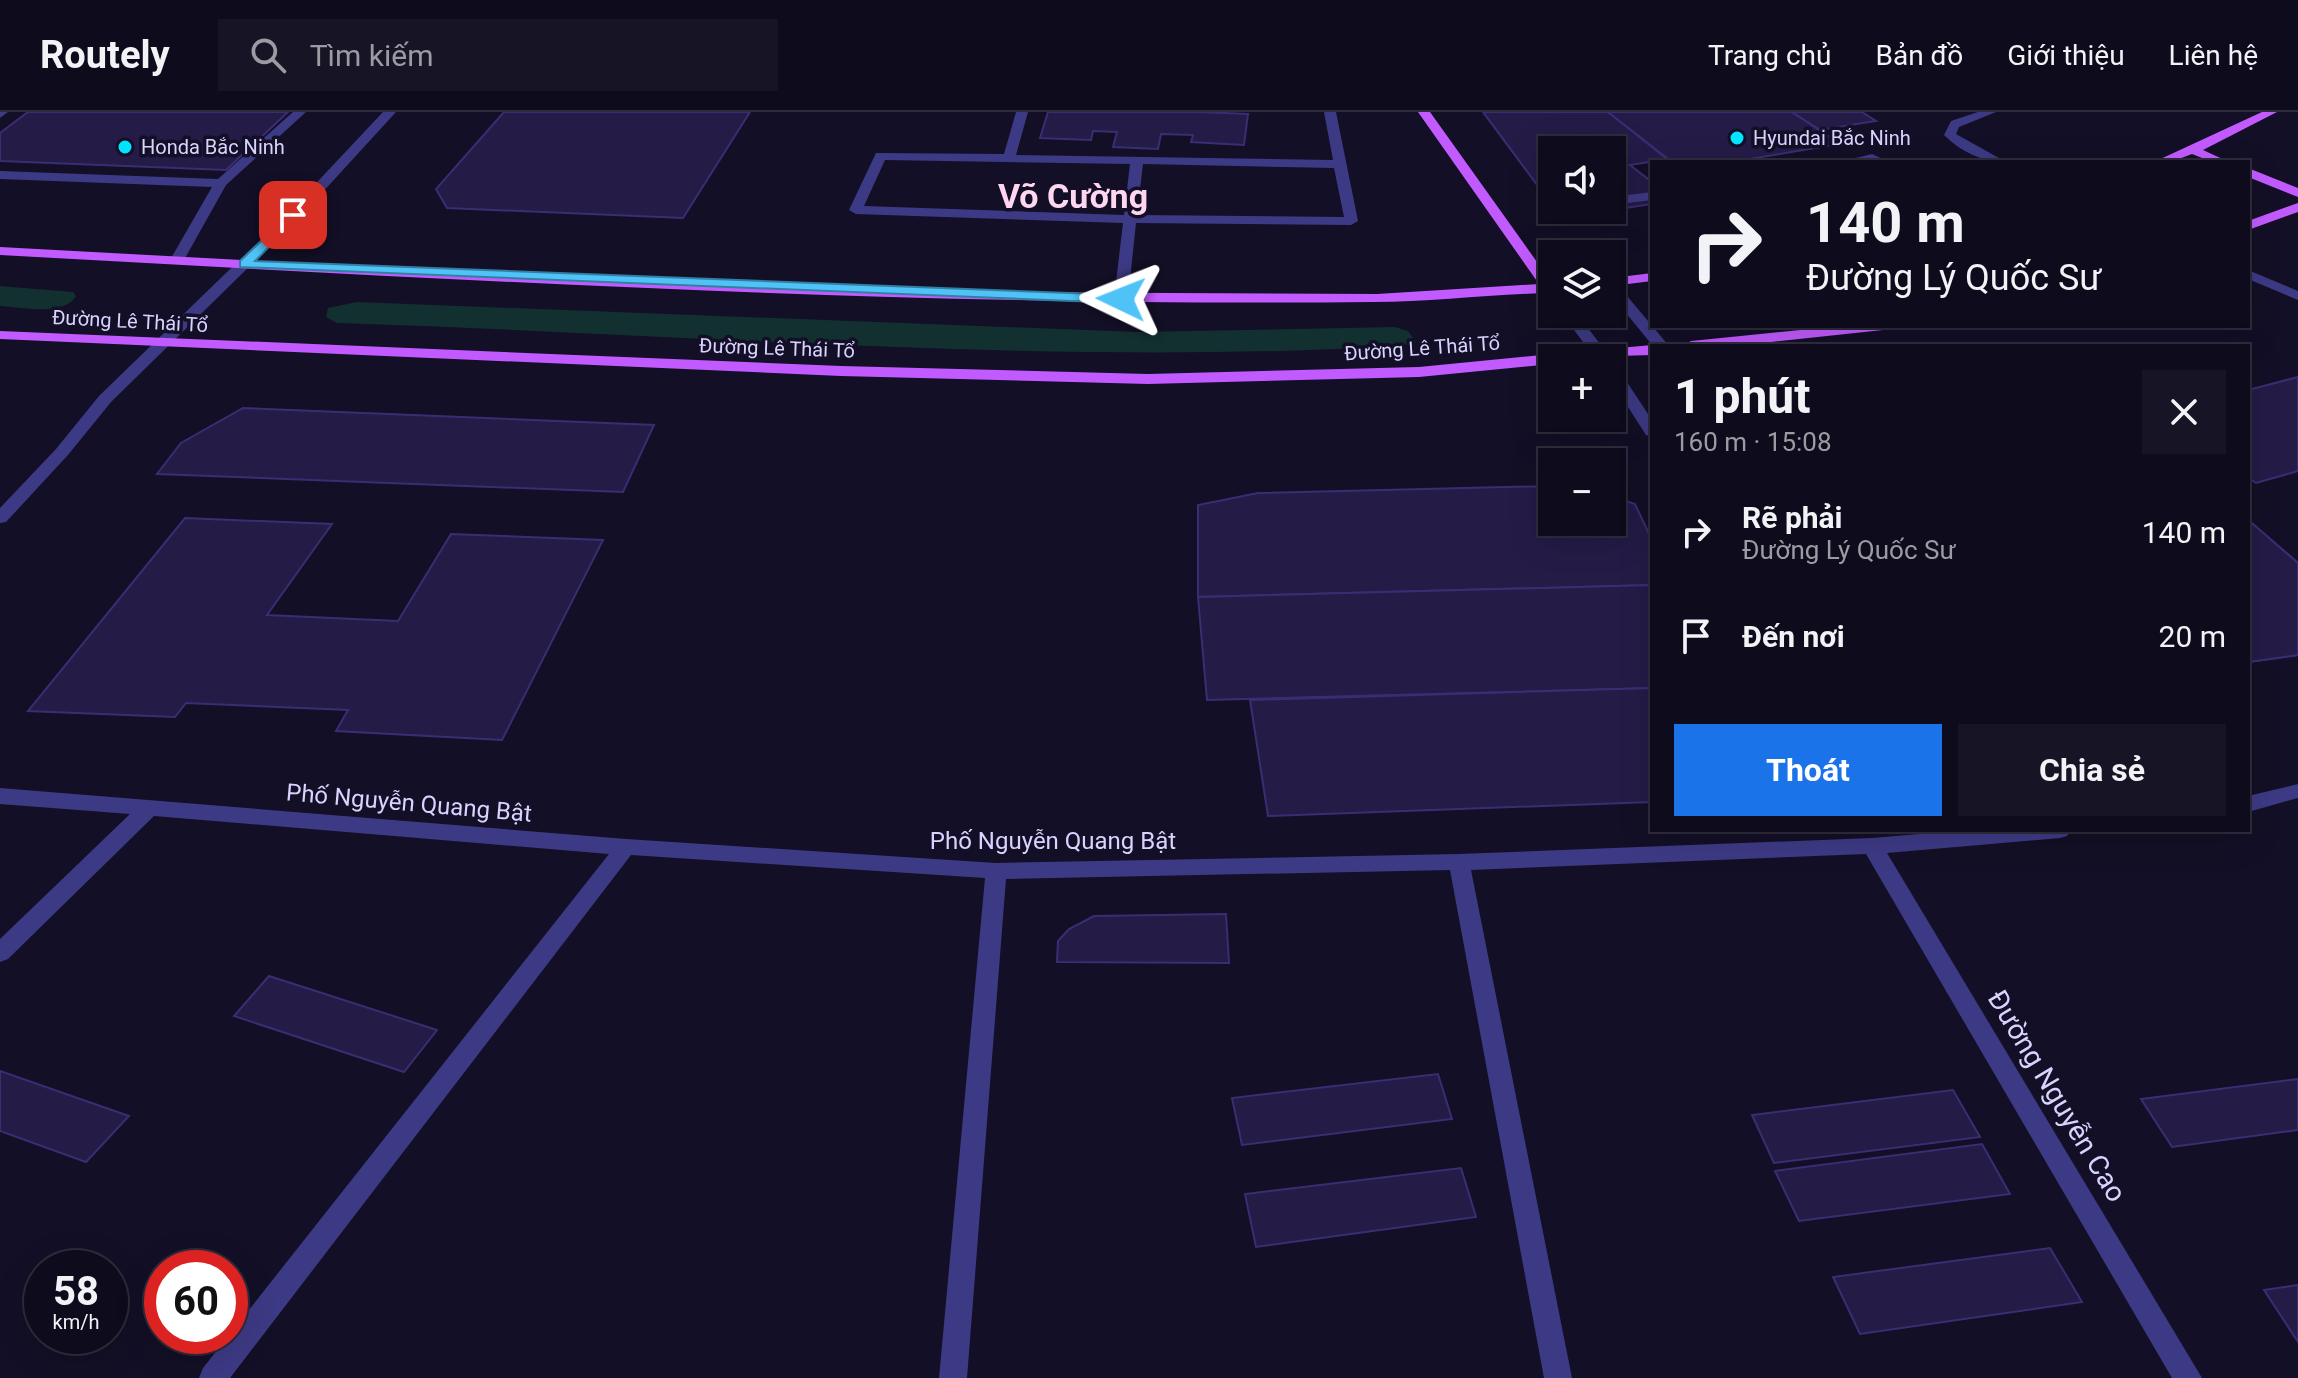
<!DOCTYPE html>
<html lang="vi">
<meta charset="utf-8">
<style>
body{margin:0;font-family:Roboto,sans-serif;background:#171425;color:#f1f3f6;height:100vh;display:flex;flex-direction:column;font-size:30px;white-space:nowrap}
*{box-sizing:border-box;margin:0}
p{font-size:26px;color:#9b9ba3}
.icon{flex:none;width:44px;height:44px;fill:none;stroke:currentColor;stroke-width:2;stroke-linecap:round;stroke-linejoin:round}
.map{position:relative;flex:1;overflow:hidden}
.sheet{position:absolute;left:1650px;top:232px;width:600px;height:488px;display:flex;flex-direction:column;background:#0e0b1c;border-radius:0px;box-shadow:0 8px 32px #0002,0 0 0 2px #2e2b3b}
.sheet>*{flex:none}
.hud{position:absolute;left:1650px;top:48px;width:600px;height:168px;border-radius:0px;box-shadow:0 8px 32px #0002,0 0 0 2px #2e2b3b;background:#0e0b1c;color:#f1f3f6;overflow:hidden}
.buttons{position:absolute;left:1538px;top:24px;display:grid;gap:16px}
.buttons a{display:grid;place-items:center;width:88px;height:88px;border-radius:0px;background:#0e0b1c;box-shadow:0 8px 32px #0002,0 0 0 2px #2e2b3b;font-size:40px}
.speed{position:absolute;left:24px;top:1138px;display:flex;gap:16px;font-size:40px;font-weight:700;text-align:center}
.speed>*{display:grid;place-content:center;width:104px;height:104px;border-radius:50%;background:#0e0b1c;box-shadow:0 8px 32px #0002,0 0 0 2px #2e2b3b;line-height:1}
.speed small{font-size:20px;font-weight:400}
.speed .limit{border:12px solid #d22;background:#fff;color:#111}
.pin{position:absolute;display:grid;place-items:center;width:68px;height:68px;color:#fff;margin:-34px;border-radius:16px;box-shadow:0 4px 12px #0006}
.me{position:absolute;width:88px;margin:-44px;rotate:272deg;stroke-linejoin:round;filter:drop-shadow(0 0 6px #0008)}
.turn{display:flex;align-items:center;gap:28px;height:168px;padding:0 24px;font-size:36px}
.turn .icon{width:104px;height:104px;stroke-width:2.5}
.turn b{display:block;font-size:56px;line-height:68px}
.round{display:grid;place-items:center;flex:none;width:84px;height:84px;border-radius:0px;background:#171425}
.headline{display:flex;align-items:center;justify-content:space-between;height:136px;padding:0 24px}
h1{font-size:48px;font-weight:700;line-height:60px}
.cta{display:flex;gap:16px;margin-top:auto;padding:16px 24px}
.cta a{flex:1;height:92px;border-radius:0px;background:#1a73e8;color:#fff;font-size:32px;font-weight:700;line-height:92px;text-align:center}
.cta a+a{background:#171425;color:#f1f3f6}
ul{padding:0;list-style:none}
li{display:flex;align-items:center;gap:24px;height:104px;padding:0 24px}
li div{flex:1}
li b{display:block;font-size:30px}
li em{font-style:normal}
header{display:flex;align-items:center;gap:48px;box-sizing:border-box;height:112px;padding:0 40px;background:#0e0b1c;border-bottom:2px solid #2e2b3b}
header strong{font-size:38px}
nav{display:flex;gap:44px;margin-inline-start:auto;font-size:28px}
.search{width:560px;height:72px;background:#171425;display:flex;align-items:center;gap:20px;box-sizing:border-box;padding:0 28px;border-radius:0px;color:#9b9ba3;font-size:30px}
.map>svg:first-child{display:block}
</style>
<header>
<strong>Routely</strong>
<div class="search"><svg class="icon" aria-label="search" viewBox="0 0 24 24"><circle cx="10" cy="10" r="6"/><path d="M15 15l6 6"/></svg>Tìm kiếm</div>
<nav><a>Trang chủ</a><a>Bản đồ</a><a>Giới thiệu</a><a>Liên hệ</a></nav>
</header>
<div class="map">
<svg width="2298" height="1266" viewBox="0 0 2298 1266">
<rect width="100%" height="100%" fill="#130f26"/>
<g fill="#12302f">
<path d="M 0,174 L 73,180 L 76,184 C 64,205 20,195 0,194 Z"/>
<path d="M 357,190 L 1138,220 L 1395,215 L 1408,219 L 1416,230 L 1401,234 C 1047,254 691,222 337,211 L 326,205 L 328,196 Z"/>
</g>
<g fill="#241b47" stroke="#3b2d73" stroke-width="2">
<polygon points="28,0 288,0 226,58 0,49 0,21"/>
<polygon points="504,0 750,0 683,106 447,96 436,77"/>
<polygon points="1048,0 1201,0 1248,2 1244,33 1191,30 1193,23 1161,22 1158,37 1113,35 1117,20 1093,19 1091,28 1040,26"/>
<polygon points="1483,0 1608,0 1667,47 1630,53 1652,70 1652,92 1561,106 1555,98 1612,98 1612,38 1552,38 1552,93"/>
<polygon points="1608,0 1792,0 1840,32 1731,50 1672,50"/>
<polygon points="1792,0 1862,0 1876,9 1820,18"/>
<polygon points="2298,265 2298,359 2256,371 2248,366 2248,278"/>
<polygon points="243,296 654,313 623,380 157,362 181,331"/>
<polygon points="1552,374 1552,410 1612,410 1612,384 1635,392 1652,428 1652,473 1198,485 1198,393 1258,381"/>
<polygon points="185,406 332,412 267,503 398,509 451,422 603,428 502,628 336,619 348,598 186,591 175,605 28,599"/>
<polygon points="2248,408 2298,451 2298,543 2248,550"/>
<polygon points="2253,412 2298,451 2298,543 2248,550 2248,413"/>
<polygon points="1652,473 1652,576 1207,588 1198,485"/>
<polygon points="1652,576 1652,690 1268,704 1250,588"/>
<polygon points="1226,802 1229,851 1057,850 1058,829 1069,817 1094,804"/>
<polygon points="269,864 437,918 404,960 234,904"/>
<polygon points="0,959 129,1004 86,1050 0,1019"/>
<polygon points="1438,962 1452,1007 1242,1033 1232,986"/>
<polygon points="2298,967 2298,1018 2172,1035 2141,987"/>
<polygon points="1953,978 1980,1025 1774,1051 1752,1003"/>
<polygon points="1982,1032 2010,1082 1799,1109 1775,1059"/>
<polygon points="1461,1056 1476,1105 1256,1135 1245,1082"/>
<polygon points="2050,1136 2082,1190 1860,1222 1833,1165"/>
<polygon points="2298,1173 2298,1230 2264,1178"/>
</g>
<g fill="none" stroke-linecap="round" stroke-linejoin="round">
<g fill="#3d3a85" fill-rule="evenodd">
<polygon points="0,0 8,0 0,6"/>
<polygon points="293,0 306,0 226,73 184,148 177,152 170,148 212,75 0,67 0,59 218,67"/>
<polygon points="383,0 396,0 299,106 111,290 68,343 6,410 0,411 0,396 56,337 99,284 289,100"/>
<path d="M 1016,0 L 1028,0 L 1016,43 L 1333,48 L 1324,0 L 1336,0 L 1358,109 L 1351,113 L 1136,111 L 1128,187 L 1121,191 L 1114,187 L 1123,111 L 856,102 L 849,98 L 876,41 L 1004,42 ZM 885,48 L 1130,52 L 1124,103 L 864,94 ZM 1143,52 L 1334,56 L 1344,105 L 1137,103 Z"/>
<path d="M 1978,0 L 1996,0 L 1959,15 L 1956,22 L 2006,50 C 1983,50 1961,40 1944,23 L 1951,9 Z"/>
<polygon points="1872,42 1889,50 1840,50"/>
<polygon points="1652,80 1652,88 1612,93 1612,85"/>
<polygon points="2248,158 2298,179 2298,188 2248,167"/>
<polygon points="1612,171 1617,172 1669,234 1653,234 1612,184"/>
<polygon points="1562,202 1577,202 1611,246 1595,246"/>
<polygon points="1612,253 1617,255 1652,308 1652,325 1646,323 1612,270"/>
<polygon points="2298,672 2298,686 2248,700 2248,684"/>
<polygon points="0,676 626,727 996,751 1459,742 1872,726 1967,718 2071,718 2067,724 2060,726 1887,741 2202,1266 2172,1266 1866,742 1471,758 1572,1266 1544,1266 1450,758 1006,767 967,1266 939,1266 985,766 631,743 230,1266 199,1266 203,1256 609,742 154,704 8,847 0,850 0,827 130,702 0,692"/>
</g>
<g fill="#c25bff" fill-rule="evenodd">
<path d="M 1418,0 L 1430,0 L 1552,171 L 1552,181 C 1493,182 1433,190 1373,190 C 915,195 457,168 0,143 L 0,135 L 352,154 L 985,180 L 1377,182 L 1539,172 Z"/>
<polygon points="2262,0 2277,0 2203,38 2229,50 2212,50 2192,42 2171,50 2154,50"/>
<polygon points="2248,56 2298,76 2298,85 2248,65"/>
<polygon points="2298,91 2298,100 2248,118 2248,109"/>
<polygon points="1652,161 1652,169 1612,174 1612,166"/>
<polygon points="1840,214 1890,214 1883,218 1734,234 1683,234 1691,229"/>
<polygon points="0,219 841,254 1148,262 1419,255 1552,242 1558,245 1565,241 1652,233 1654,234 1652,243 1552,246 1552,252 1419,265 1148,272 841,264 0,227"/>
</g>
</g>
<polygon fill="#4fc3f7" stroke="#337fa1" stroke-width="2" points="293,99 299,103 298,106 255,149 1121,183 1128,187 1121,191 240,155 240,149"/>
<g fill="#00e5ff" stroke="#130f26" stroke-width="3">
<circle cx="1737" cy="26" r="8"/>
<circle cx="125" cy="35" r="8"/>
</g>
<g text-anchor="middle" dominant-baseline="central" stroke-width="7" stroke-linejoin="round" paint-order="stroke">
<g font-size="20" fill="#d9d4ff" stroke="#130f26" text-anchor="start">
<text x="1753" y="26">Hyundai Bắc Ninh</text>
<text x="141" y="35">Honda Bắc Ninh</text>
</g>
<g font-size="20" fill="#d9d4ff" stroke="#130f26">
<text transform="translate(130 209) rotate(3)">Đường Lê Thái Tổ</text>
<text transform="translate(777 236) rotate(2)">Đường Lê Thái Tổ</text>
<text transform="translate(1422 236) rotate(-4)">Đường Lê Thái Tổ</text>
</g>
<g font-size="24" fill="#d9d4ff" stroke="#130f26">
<text transform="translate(409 691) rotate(5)">Phố Nguyễn Quang Bật</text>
<text x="1053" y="729">Phố Nguyễn Quang Bật</text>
</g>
<g font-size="28" fill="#d9d4ff" stroke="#130f26">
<text transform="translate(2057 984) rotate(59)">Đường Nguyễn Cao</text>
</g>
<g font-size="34" font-weight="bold" fill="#ffd6f0" stroke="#130f26">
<text x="1073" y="84">Võ Cường</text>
</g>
</g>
</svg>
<div class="buttons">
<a><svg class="icon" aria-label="sound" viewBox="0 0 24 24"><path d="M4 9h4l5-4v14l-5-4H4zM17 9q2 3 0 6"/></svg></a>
<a><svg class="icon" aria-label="layers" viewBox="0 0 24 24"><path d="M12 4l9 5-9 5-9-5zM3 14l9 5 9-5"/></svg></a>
<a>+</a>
<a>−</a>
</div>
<div class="speed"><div>58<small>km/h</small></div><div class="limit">60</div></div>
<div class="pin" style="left:293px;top:103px;background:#d93025"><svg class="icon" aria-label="arrive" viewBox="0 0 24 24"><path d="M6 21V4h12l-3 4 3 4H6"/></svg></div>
<svg class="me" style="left:1121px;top:187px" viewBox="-20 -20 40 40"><path d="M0-17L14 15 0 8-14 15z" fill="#4fc3f7" stroke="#fff" stroke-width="4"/></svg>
<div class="hud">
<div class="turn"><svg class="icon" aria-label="right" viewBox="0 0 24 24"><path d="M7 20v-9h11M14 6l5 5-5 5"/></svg><div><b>140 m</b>Đường Lý Quốc Sư</div></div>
</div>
<section class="sheet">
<div class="headline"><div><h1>1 phút</h1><p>160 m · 15:08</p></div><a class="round"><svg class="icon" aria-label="close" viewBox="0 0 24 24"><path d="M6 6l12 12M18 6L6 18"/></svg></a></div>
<ul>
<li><svg class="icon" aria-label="right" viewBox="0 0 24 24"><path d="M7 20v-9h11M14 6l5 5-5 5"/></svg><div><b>Rẽ phải</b><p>Đường Lý Quốc Sư</p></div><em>140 m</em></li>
<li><svg class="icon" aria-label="arrive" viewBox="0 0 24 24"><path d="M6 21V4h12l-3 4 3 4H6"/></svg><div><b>Đến nơi</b></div><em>20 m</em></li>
</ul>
<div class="cta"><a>Thoát</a><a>Chia sẻ</a></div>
</section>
</div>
